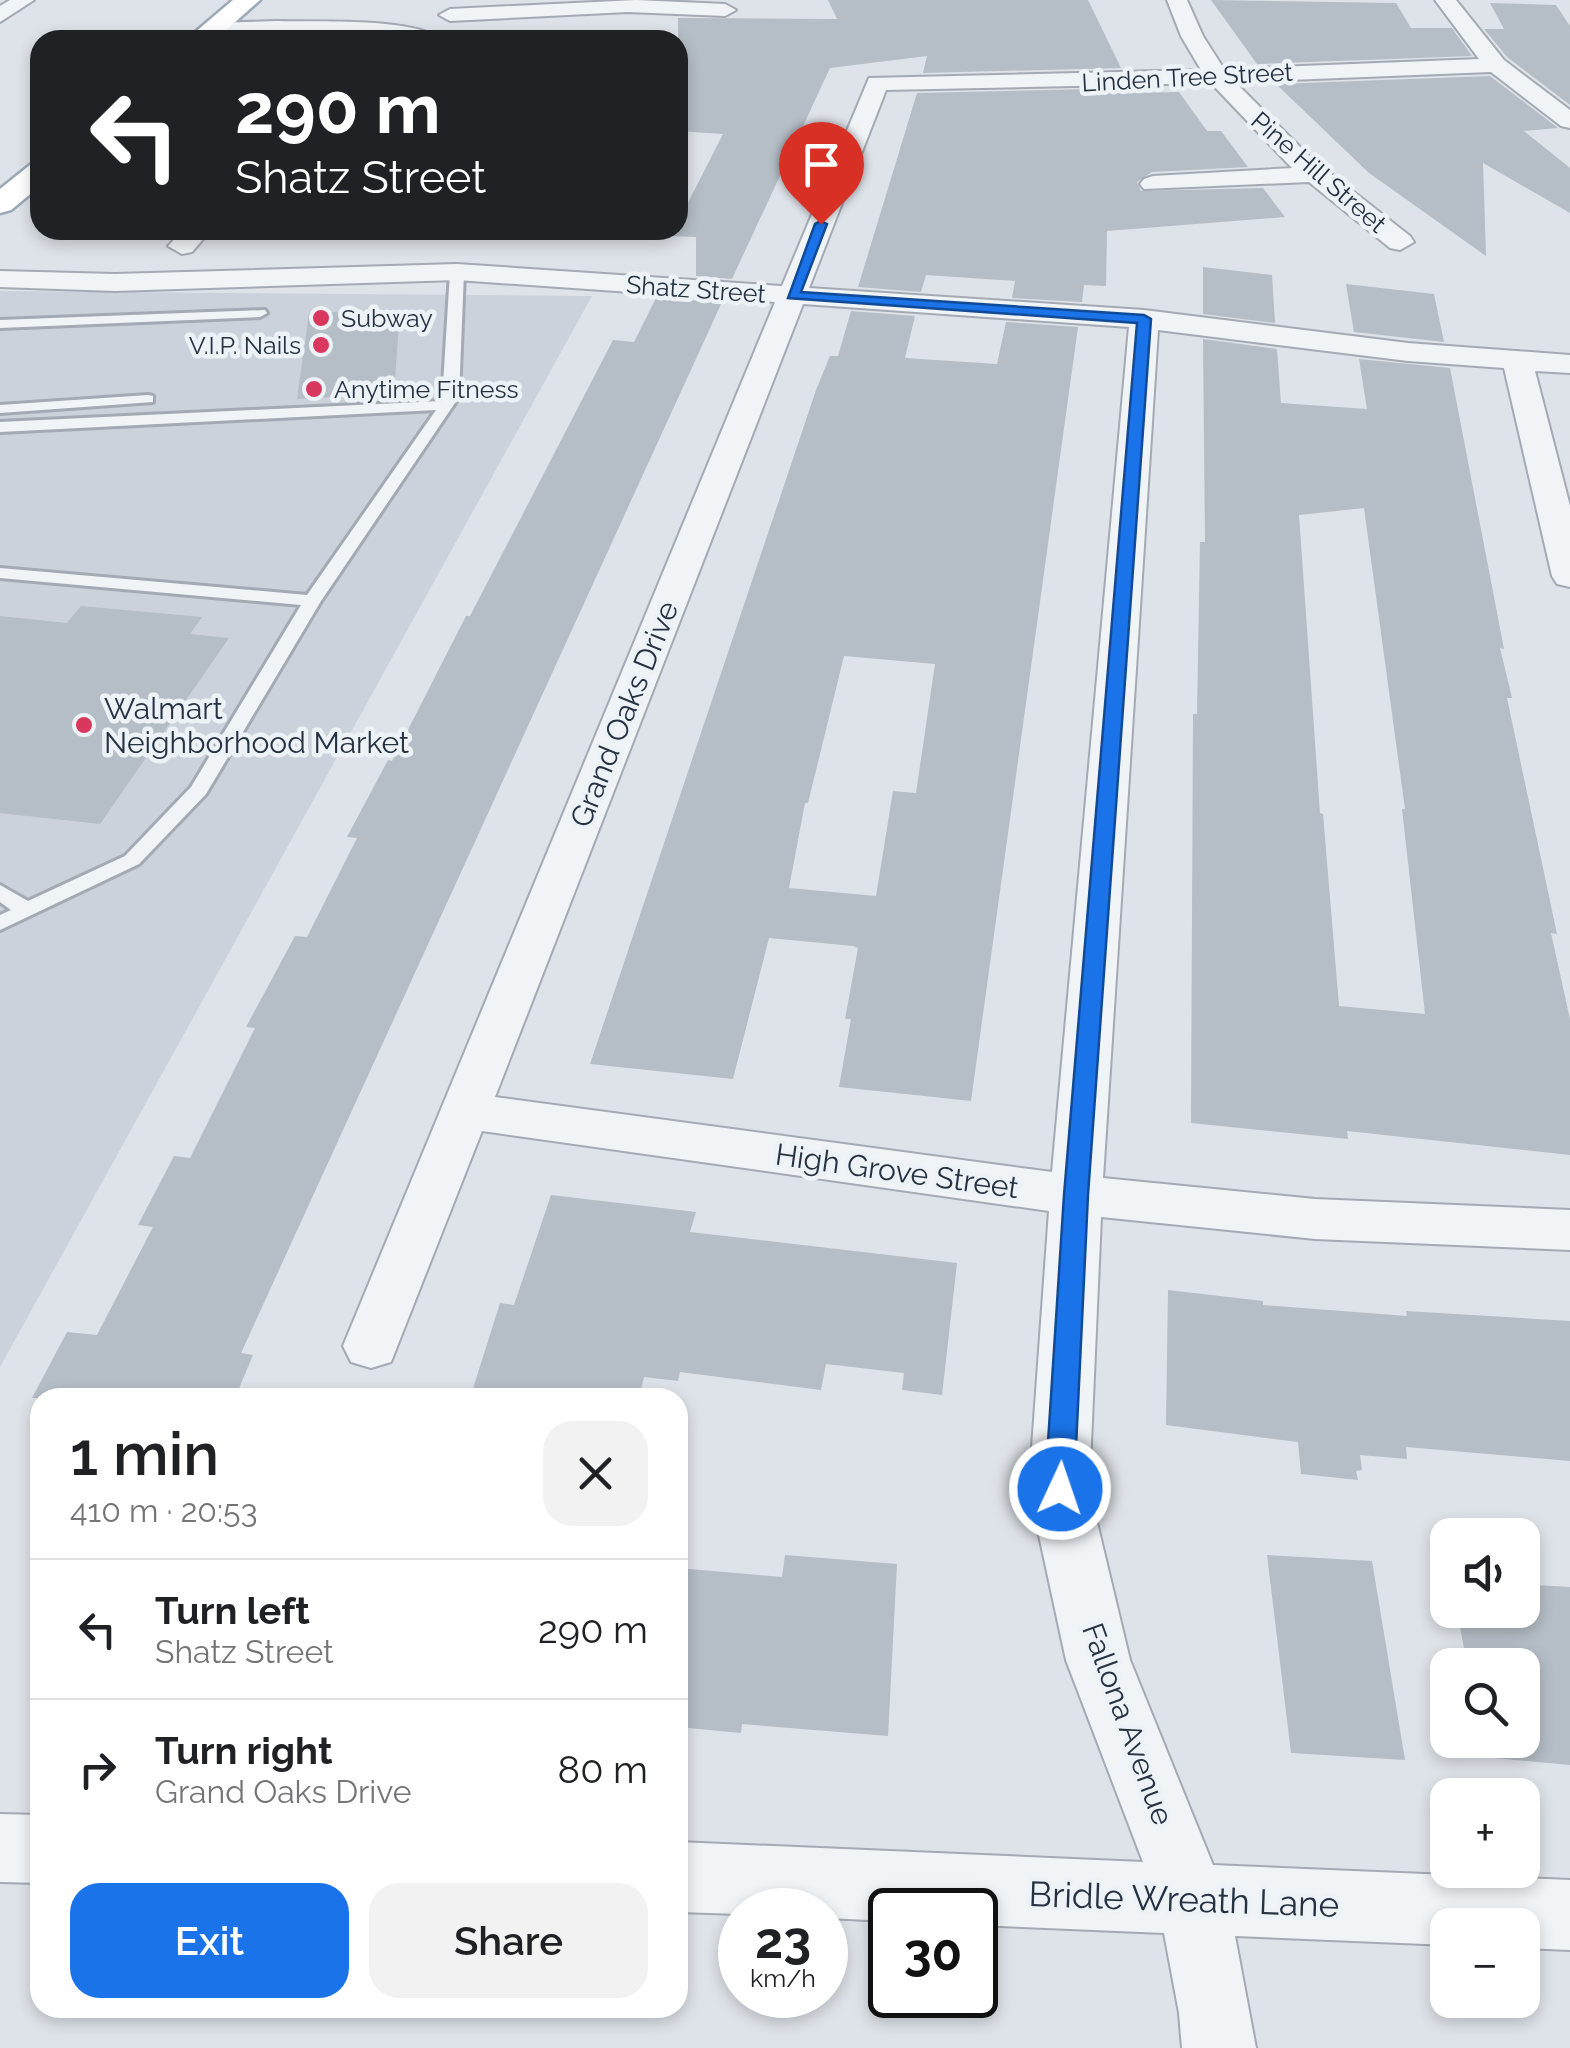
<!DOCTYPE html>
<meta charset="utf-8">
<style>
body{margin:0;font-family:Raleway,sans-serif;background:#f2f2f2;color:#202124;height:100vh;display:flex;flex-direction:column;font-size:38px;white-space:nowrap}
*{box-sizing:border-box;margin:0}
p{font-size:32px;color:#757577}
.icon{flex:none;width:55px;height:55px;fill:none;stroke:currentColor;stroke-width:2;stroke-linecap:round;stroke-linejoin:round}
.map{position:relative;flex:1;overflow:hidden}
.sheet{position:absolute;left:30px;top:1388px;width:658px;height:630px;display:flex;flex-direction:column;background:#fff;border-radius:30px;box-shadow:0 5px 15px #0003}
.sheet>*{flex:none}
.top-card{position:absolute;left:30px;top:30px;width:658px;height:210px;border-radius:30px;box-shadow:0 5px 15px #0003;background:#202124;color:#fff;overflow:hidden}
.fabs{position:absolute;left:1430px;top:1518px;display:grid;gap:20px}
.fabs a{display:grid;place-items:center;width:110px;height:110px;border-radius:20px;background:#fff;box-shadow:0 5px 15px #0003;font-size:50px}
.speed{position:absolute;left:718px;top:1888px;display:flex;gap:20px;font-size:50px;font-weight:700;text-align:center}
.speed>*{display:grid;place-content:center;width:130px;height:130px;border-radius:50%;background:#fff;box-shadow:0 5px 15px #0003;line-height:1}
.speed small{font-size:25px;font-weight:400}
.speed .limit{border:5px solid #111;border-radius:15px;background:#fff;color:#111}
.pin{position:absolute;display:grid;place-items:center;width:85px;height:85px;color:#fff;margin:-102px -42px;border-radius:50% 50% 50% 0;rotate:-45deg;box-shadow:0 0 10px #0007}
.pin .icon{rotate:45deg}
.me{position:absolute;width:110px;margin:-55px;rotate:3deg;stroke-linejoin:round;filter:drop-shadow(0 0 8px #0008)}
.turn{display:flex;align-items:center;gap:35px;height:210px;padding:0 40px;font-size:45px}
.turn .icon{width:130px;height:130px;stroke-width:2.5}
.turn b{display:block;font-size:70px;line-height:85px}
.round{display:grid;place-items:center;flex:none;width:105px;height:105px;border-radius:30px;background:#f2f2f2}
.head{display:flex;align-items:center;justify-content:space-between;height:170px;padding:0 40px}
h1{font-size:60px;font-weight:600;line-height:75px}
.button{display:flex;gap:20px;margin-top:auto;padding:20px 40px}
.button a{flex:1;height:115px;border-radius:30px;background:#1a73e8;color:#fff;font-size:40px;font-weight:600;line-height:115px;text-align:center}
.button a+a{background:#f2f2f2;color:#202124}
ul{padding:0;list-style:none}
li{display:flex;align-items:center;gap:30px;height:140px;padding:0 40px;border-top:2px solid #e0e0e0}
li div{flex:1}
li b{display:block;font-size:38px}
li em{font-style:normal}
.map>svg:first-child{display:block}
</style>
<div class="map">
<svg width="1570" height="2048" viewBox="0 0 1570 2048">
<rect width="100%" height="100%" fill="#dee3e9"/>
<polygon fill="#ccd2db" points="0,291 592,296 0,1367"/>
<g fill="#b5bdc6" fill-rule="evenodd">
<polygon points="828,0 1088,0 1121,68 923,73 927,56 830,68 732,279 696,276 696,237 671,236 723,134 678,131 678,18 837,19"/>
<polygon points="1211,0 1396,3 1411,28 1452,28 1472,56 1257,64"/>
<polygon points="1490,3 1556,5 1570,26 1570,105 1507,57 1484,29 1504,29"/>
<polygon points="1490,76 1558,128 1524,131 1570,168 1570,213 1483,163 1486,256 1369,173 1276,84"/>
<polygon points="1131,88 1133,93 1179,92 1207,131 1221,131 1248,167 1152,172 1137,182 1141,191 1263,188 1285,217 1107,231 1106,286 1084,285 1082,302 1012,298 1015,281 926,275 921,292 858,287 917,93"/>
<polygon points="1203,267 1272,275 1275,323 1203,314"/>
<polygon points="1346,284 1434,294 1444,342 1354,332"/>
<polygon points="656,298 722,302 241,1353 253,1355 235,1398 32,1398 67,1332 97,1335 153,1227 138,1225 174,1156 190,1158 255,1028 246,1027 295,936 307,937 357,838 347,837 388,760 392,761 466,616 470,616 613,340 634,342"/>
<polygon points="400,309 394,394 297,399 309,313"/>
<path d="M 851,311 L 915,316 L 905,358 L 997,364 L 1006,322 L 1078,327 L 971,1101 L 839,1087 L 851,1019 L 845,1019 L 858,948 L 853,946 L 769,938 L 733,1079 L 590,1064 L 816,390 L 830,356 L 838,356 ZM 844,656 L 935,664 L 916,793 L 893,791 L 876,896 L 789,888 L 805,803 L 808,803 Z"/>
<path d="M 1203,339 L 1277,349 L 1281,403 L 1367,409 L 1359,359 L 1450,368 L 1504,649 L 1500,648 L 1512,698 L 1507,698 L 1557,934 L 1551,933 L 1570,1019 L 1570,1155 L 1347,1131 L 1348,1139 L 1191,1123 L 1193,714 L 1197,714 L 1200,542 L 1205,542 ZM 1364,508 L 1405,809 L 1402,809 L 1425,1014 L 1339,1006 L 1323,814 L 1320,813 L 1299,515 Z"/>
<polygon points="81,606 202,617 190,634 229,638 100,824 0,813 0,616 67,623"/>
<polygon points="551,1195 696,1212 690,1232 957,1263 942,1395 902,1390 904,1373 826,1364 821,1390 680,1372 678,1381 644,1377 639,1398 470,1398 500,1303 514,1305"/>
<polygon points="1168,1290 1263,1301 1263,1305 1407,1316 1406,1311 1570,1321 1570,1461 1406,1447 1407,1459 1360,1455 1362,1470 1356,1471 1358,1480 1301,1474 1298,1442 1166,1425"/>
<polygon points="785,1555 897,1564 888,1736 742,1724 741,1733 678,1727 678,1568 782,1577"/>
<polygon points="1267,1555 1372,1561 1405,1760 1291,1753"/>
<polygon points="1522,1584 1570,1587 1570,1765 1483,1757 1480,1740 1522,1740 1522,1665 1467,1665 1457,1610 1522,1610"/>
</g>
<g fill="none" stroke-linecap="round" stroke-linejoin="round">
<defs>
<g id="service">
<polygon points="457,268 464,272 459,397 321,601 206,794 139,864 0,930 0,915 11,910 0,902 0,885 28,901 125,856 191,787 301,605 0,578 0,568 307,595 436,410 0,432 0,422 442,401 450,272"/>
<polygon points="265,310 267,313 260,317 0,328 0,320"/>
<polygon points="148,395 153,396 153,402 0,413 0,405"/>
</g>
<g id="minor">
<polygon points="10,0 34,0 0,22 0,6"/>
<polygon points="636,0 725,4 736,10 725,16 628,12 450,21 439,15 450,9"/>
<path d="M 1167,0 L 1187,0 L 1203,36 L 1224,69 L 1479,59 L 1435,0 L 1456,0 L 1504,60 L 1570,110 L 1570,128 L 1561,126 L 1491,72 L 1235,82 L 1312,159 L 1410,236 L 1414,242 L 1400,250 L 1390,248 L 1309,182 L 1144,189 L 1140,184 L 1144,179 L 1153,176 L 1292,168 L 1211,83 L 886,90 L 809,288 L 1144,310 L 1408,343 L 1570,355 L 1570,373 L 1535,371 L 1570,506 L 1570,587 L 1557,584 L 1552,576 L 1504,368 L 1408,361 L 1158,330 L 1103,1178 L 1315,1199 L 1570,1210 L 1570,1250 L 1315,1239 L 1101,1217 L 1089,1489 L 1130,1660 L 1213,1865 L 1570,1880 L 1570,1950 L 1522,1948 L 1522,1925 L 1448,1925 L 1448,1945 L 1235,1936 L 1256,2048 L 1182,2048 L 1179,2013 L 1164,1933 L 975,1925 L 975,1910 L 890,1910 L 890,1921 L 825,1918 L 825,1910 L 740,1910 L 740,1914 L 678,1912 L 678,1842 L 1143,1862 L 1066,1660 L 1029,1489 L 1049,1211 L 482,1131 L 391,1362 L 371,1368 L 351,1362 L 343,1346 L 775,302 L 457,280 L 115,291 L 0,287 L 0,271 L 115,274 L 457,264 L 782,286 L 869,78 L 1201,70 L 1181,36 ZM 803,304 L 1129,327 L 1052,1172 L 495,1097 Z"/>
<path d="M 276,21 C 312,22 418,17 441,40 L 276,33 L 212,37 L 201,30 L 212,23 Z"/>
<polygon points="183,230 211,230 192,252 182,254 168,246"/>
<polygon points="0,1814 40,1815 40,1883 0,1882"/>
</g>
<g id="primary">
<polygon points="233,0 260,0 215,40 186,40"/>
<polygon points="40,162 40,186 11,210 0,213 0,189 30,165"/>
</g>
</defs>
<use href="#service" stroke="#a3aab3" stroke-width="6"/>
<use href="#minor" stroke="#a3aab3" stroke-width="4"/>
<use href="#primary" stroke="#9ca9b6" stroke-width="5"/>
<use href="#service" fill="#f1f4f7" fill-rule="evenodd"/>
<use href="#minor" fill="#f1f4f7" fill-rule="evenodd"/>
<use href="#primary" fill="#fff" fill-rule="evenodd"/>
</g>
<polygon fill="#1a73e8" stroke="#114b97" stroke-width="2.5" points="821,221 827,224 801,292 1144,315 1151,319 1088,1195 1074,1489 1070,1498 1060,1501 1049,1498 1045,1489 1064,1195 1137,323 788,298 815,224"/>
<g fill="#da375e" stroke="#edf2f6" stroke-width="4">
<circle cx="321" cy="318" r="10"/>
<circle cx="321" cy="345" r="10"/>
<circle cx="314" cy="389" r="10"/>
<circle cx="84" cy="725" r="10"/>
</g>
<g text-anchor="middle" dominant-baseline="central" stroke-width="9" stroke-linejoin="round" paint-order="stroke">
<g font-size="25" fill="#263241" stroke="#edf2f6">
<text transform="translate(1187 77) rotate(-3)">Linden Tree Street</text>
<text transform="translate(1319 172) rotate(41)">Pine Hill Street</text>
<text transform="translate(696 289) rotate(4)">Shatz Street</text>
</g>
<g font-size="25" fill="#263241" stroke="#edf2f6" text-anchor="start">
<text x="341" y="318">Subway</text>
<text x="301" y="345" text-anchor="end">V.I.P. Nails</text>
<text x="334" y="389">Anytime Fitness</text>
</g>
<g font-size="30" fill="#263241" stroke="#edf2f6" text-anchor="start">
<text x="104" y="708">Walmart<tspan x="104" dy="34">Neighborhood Market</tspan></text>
</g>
<g font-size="30" fill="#263241" stroke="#edf2f6">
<text transform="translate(624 714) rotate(-68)">Grand Oaks Drive</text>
<text transform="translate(897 1171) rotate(8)">High Grove Street</text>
<text transform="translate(1128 1724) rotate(70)">Fallona Avenue</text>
</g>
<g font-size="35" fill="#263241" stroke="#edf2f6">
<text transform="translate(1184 1899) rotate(2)">Bridle Wreath Lane</text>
</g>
</g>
</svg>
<div class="fabs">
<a><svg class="icon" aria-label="sound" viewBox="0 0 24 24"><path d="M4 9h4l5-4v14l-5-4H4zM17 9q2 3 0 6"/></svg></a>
<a><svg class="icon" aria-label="search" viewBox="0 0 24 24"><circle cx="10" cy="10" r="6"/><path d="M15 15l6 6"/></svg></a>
<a>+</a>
<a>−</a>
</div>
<div class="speed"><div>23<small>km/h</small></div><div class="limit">30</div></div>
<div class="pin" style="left:821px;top:224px;background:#d93025"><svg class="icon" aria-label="arrive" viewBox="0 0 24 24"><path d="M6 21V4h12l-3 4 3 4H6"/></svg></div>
<svg class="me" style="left:1060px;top:1489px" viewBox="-20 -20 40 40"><circle r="17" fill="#1a73e8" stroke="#fff" stroke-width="3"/><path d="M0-11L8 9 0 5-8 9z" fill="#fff"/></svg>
<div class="top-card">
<div class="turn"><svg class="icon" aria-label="left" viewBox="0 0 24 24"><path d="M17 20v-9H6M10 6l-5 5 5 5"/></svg><div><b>290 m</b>Shatz Street</div></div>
</div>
<section class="sheet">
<div class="head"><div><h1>1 min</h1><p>410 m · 20:53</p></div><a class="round"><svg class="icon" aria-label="close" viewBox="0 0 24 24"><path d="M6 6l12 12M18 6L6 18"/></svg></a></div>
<ul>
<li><svg class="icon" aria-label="left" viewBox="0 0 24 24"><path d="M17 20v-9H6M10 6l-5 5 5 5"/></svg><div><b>Turn left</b><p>Shatz Street</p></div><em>290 m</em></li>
<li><svg class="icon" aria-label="right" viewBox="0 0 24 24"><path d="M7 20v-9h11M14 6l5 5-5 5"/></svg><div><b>Turn right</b><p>Grand Oaks Drive</p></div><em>80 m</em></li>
</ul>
<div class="button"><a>Exit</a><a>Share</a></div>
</section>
</div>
